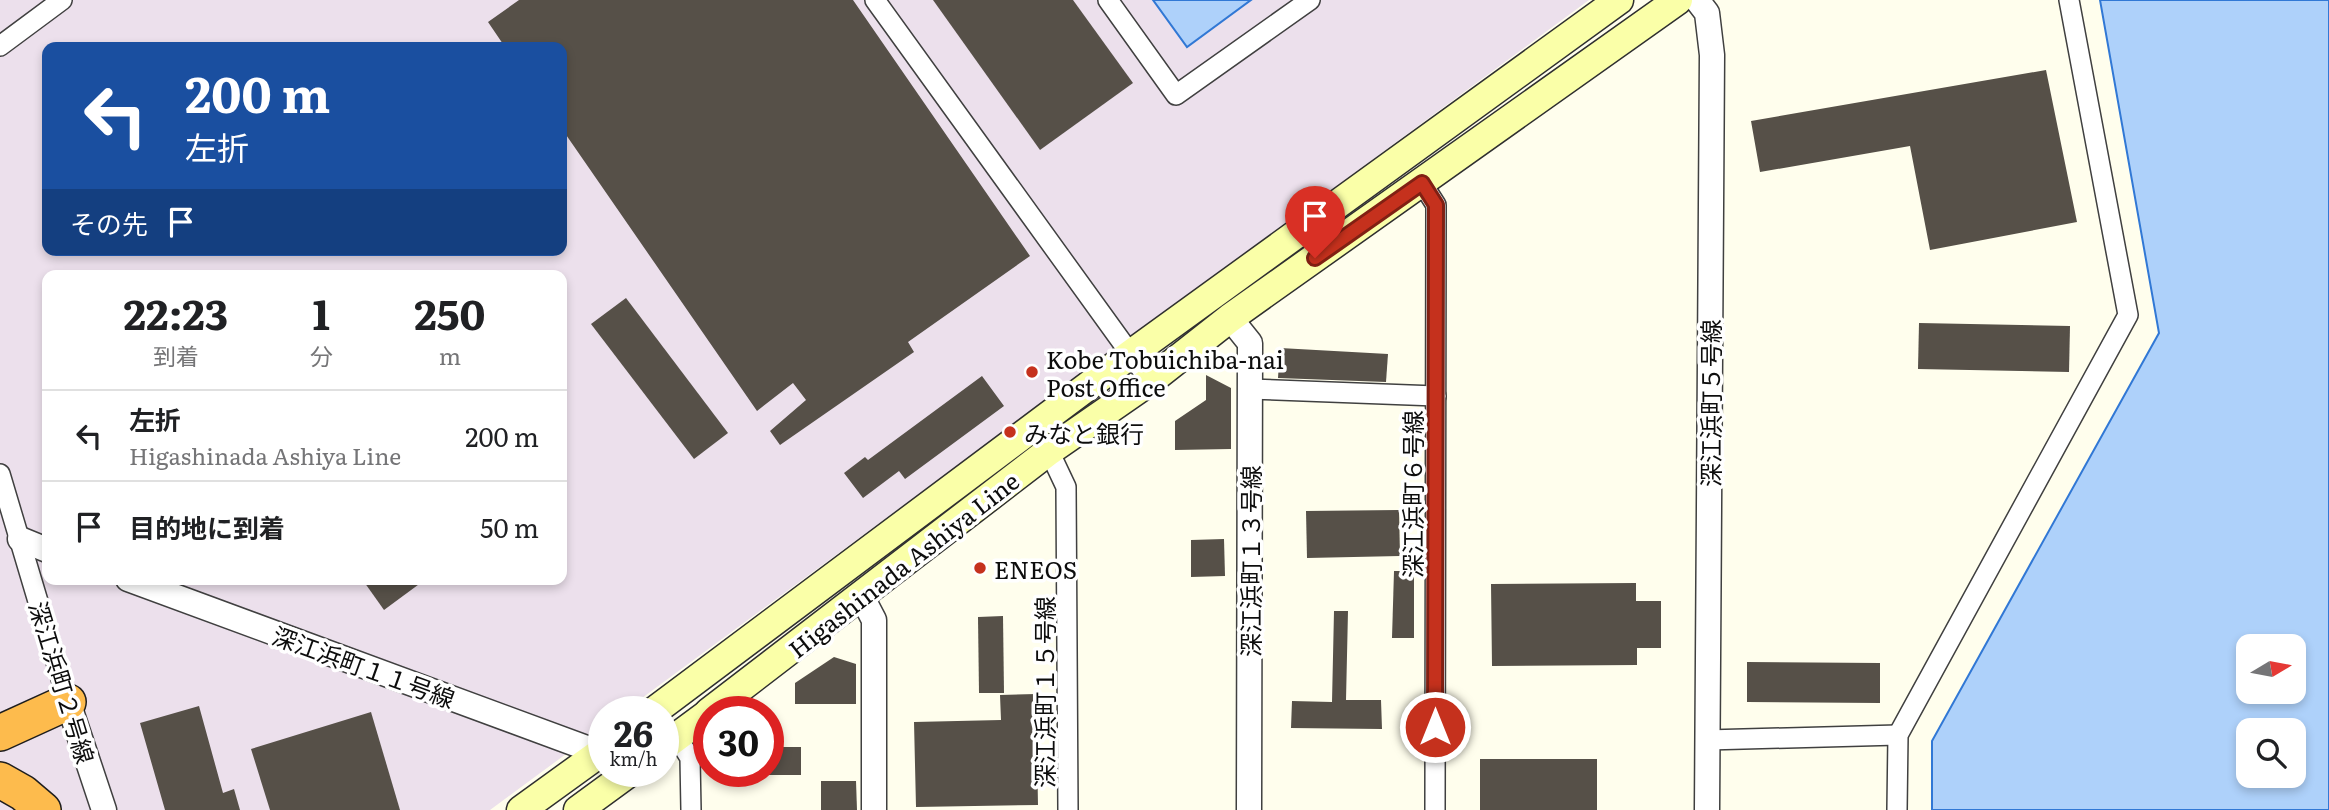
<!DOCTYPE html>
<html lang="ja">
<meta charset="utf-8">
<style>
body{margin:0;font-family:Literata,"Noto Sans JP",serif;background:#f2f2f2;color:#202124;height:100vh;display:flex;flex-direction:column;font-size:26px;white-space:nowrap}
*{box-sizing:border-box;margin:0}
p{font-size:23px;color:#757577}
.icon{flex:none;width:38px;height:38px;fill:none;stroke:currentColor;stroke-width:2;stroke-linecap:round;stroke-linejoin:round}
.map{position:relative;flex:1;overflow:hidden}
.panel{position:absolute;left:42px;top:270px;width:525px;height:315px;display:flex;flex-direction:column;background:#fff;border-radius:14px;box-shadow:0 4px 10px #0003}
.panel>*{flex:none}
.banner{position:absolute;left:42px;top:42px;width:525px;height:214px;border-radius:14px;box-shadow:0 4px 10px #0003;background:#1a4fa0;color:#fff;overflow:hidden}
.needle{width:46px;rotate:80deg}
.controls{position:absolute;left:2236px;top:634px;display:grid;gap:14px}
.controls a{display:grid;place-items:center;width:70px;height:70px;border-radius:14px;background:#fff;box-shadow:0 4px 10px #0003;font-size:35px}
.speed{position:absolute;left:588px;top:696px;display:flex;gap:14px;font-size:35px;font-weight:700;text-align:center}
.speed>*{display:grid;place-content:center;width:91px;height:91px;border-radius:50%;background:#fff;box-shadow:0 4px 10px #0003;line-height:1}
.speed small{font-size:18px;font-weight:400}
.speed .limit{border:10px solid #d22;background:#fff;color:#111}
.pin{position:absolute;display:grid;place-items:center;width:60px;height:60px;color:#fff;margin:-72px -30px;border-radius:50% 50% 50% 0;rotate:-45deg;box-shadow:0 0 7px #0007}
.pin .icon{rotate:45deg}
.me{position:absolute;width:77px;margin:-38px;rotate:0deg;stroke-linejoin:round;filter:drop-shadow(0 0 5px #0008)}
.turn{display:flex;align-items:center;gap:24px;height:147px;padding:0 28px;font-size:32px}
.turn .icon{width:91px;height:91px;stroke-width:2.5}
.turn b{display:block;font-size:49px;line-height:60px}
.then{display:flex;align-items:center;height:66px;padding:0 28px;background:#0003;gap:14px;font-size:26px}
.eta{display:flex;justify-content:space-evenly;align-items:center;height:119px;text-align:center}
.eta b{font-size:42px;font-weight:700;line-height:49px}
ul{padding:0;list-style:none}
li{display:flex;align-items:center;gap:21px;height:91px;padding:0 28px;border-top:2px solid #e0e0e0}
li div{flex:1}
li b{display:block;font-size:26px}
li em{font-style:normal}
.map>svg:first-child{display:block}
</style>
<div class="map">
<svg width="2329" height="810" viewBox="0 0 2329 810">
<rect width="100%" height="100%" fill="#fffeed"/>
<path fill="#ece0ec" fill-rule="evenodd" d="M 0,0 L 1153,0 L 1187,47 L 1251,0 L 1589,0 L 623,712 L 604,712 L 604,726 L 490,810 L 0,810 ZM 47,47 L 562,47 L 562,250 L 47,250 ZM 47,275 L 562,275 L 562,579 L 47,579 Z"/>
<g fill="#aed1fa" stroke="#3178d5" stroke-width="2" fill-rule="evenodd">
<polygon points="1153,0 1251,0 1187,47"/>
<path d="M 2100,0 L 2329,0 L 2329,810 L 1932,810 L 1932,741 L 2159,333 ZM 2249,646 L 2294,646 L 2294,691 L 2249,691 ZM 2249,730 L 2294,730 L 2294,775 L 2249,775 Z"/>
</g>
<g fill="#565048">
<polygon points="519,0 853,0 1030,256 908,342 914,352 780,445 770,431 806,400 793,383 757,411 562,129 562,47 505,47 488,22"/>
<polygon points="933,0 1073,0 1133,83 1040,150"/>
<polygon points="2046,70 2077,222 1930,250 1910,146 1760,172 1751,121"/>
<polygon points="626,298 728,433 694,459 591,324"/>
<polygon points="1919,323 2070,326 2069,372 1918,369"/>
<polygon points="1280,348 1388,354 1386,382 1278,378"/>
<polygon points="1206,375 1231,388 1231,449 1175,450 1175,421 1206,400"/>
<polygon points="982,376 1004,406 905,479 899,471 863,498 844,473 865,457 868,460"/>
<polygon points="1399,510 1400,556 1307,558 1306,511"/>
<polygon points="1224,539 1225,576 1191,577 1191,540"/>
<polygon points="1394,571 1414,571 1414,638 1392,638"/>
<polygon points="362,579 426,579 384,610"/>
<polygon points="1636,583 1636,601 1661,601 1661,648 1637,648 1637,665 1492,666 1491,584"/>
<polygon points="1334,611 1348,611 1346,700 1381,700 1382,729 1291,728 1292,701 1332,702"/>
<polygon points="1003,616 1004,693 979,693 978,617"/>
<polygon points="834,657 856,664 856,704 795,704 795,683"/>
<polygon points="1747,662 1880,663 1880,703 1747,702"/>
<polygon points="1036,694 1038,805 916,807 914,722 1001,720 1000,695"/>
<polygon points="199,706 223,793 234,789 240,810 165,810 140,723"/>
<polygon points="371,712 400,810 270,810 251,749"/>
<rect x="768" y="747" width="33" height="28"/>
<rect x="1480" y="759" width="117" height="51"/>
<polygon points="821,781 856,781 857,810 821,810"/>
</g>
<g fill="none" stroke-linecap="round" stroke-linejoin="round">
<defs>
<g id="minor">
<polyline points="875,0 1150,381"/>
<polyline points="1108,0 1176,95 1310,0"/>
<polyline points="0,46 62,0"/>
<polyline points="1422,183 1436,205 1435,810"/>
<polyline points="1249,389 1436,396"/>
<polyline points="1049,451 1066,487 1068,810"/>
<polyline points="0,474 68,702"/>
<polyline points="677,737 690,758 691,810"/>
<polyline points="1707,740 1898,735"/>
<polyline points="1897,810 1898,735 2128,315 2069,0"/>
</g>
<g id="tertiary">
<polyline points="1697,0 1707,13 1712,55 1707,810"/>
<polyline points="1230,318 1250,343 1249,810"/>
<polyline points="20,539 47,550"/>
<polyline points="128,579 600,753"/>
<polyline points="862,597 874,620 874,810"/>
<polyline points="68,702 104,810"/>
</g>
<g id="secondary">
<polyline points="653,712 1131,354 1619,0"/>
<polyline points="709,712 1049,451 1150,381 1230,318 1678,0"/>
<polyline points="663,747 709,713"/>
<polyline points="521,810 604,750"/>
<polyline points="578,810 630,772"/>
</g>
<g id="motorway">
<polyline points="0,733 68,702"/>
<polyline points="0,780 23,793 43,810"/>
</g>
</defs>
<use href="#minor" stroke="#404040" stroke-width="22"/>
<use href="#tertiary" stroke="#404040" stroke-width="27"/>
<use href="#secondary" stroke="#2f2f2f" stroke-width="31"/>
<use href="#motorway" stroke="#1e1e1e" stroke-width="38"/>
<use href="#minor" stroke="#fff" stroke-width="19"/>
<use href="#tertiary" stroke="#fff" stroke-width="24"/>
<use href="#secondary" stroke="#faffa8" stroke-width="28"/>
<use href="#motorway" stroke="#fdbb4d" stroke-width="35"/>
</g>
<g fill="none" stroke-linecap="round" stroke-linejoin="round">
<defs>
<polyline id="route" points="1315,258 1422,183 1436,205 1435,727"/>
</defs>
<use href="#route" stroke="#802013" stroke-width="18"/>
<use href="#route" stroke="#c5311d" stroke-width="12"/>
</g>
<g fill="#c5311d" stroke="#fff" stroke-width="2.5">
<circle cx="1032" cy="372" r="7"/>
<circle cx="1010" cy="432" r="7"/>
<circle cx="980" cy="568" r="7"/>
</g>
<g text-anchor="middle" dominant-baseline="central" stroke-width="7" stroke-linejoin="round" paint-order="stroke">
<g font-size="24" fill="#0d0d0d" stroke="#fff" text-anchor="start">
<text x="1046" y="358">Kobe Tobuichiba-nai<tspan x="1046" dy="28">Post Office</tspan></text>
<text x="1024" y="432">みなと銀行</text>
<text x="994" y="568">ENEOS</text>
</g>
<g font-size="24" fill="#0d0d0d" stroke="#fff">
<text transform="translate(1709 403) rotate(-90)">深江浜町５号線</text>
<text transform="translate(1411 494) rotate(-90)">深江浜町６号線</text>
<text transform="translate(1249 561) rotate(-90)">深江浜町１３号線</text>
<text transform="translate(903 564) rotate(-38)">Higashinada Ashiya Line</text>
<text transform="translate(364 666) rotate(20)">深江浜町１１号線</text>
<text transform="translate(63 682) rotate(73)">深江浜町２号線</text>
<text transform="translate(1043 692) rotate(-90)">深江浜町１５号線</text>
</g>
</g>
</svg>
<div class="controls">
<a><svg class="needle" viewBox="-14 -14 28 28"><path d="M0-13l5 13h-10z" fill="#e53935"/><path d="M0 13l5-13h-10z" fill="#757577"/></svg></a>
<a><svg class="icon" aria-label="search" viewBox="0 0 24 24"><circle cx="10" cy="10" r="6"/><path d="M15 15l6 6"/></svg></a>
</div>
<div class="speed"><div>26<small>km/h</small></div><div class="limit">30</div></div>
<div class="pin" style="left:1315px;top:258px;background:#d93025"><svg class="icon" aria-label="arrive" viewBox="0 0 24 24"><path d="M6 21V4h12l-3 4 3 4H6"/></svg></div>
<svg class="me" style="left:1435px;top:727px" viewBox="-20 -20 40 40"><circle r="17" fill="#c5311d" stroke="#fff" stroke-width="3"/><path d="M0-11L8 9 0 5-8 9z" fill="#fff"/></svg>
<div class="banner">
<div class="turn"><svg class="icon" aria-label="left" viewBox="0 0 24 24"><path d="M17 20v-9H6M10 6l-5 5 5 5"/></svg><div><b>200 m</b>左折</div></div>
<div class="then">その先<svg class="icon" aria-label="arrive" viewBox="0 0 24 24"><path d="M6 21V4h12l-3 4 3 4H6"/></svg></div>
</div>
<section class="panel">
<div class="eta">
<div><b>22:23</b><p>到着</p></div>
<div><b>1</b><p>分</p></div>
<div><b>250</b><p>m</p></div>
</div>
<ul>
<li><svg class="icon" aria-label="left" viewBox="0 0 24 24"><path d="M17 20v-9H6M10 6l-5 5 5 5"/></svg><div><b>左折</b><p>Higashinada Ashiya Line</p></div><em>200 m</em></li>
<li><svg class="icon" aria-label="arrive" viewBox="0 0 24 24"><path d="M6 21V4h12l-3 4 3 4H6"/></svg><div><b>目的地に到着</b></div><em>50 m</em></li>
</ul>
</section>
</div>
